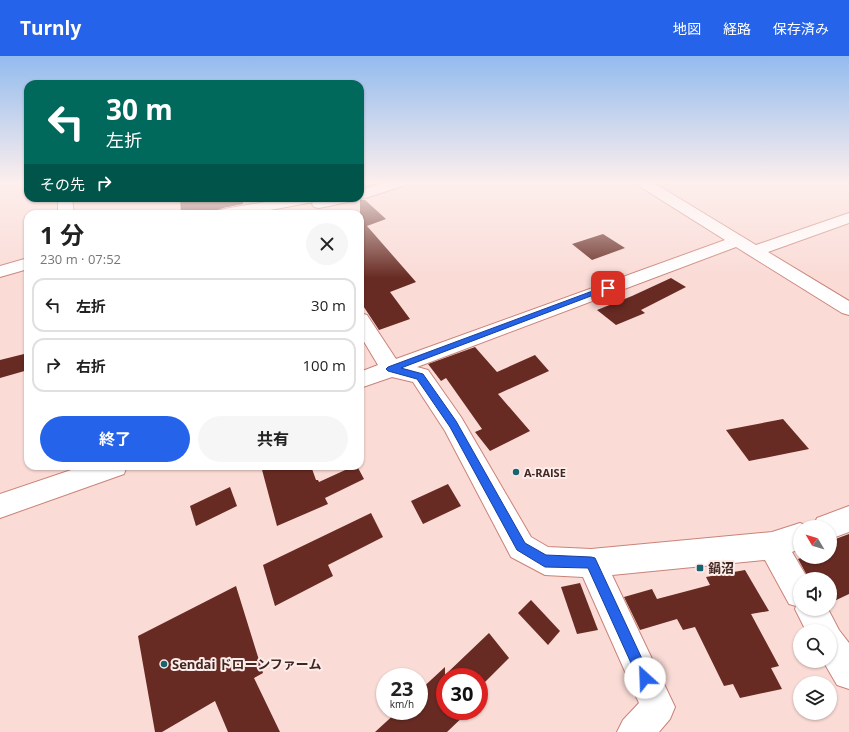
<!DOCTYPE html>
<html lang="ja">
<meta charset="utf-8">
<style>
body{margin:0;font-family:"Open Sans","Noto Sans JP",sans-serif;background:#f6f6f6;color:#222;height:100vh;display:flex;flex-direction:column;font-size:15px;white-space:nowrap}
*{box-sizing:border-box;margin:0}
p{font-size:13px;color:#767676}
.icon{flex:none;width:22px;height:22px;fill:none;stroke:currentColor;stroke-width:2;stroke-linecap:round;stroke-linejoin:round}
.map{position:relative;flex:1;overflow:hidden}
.panel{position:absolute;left:24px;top:154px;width:340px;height:260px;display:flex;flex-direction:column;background:#fff;border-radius:12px;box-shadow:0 1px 3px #0004}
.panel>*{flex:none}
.guide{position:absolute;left:24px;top:24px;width:340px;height:122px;border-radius:12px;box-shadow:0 1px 3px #0004;background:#00695c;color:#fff;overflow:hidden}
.needle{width:26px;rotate:308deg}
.buttons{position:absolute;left:793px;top:464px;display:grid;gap:8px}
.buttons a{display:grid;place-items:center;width:44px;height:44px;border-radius:50%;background:#fff;box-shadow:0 1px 3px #0004;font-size:20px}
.speed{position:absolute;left:376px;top:612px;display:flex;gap:8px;font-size:20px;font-weight:700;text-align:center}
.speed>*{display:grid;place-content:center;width:52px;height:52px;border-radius:50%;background:#fff;box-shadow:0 1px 3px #0004;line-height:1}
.speed small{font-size:10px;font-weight:400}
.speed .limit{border:6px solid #d22;background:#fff;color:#111}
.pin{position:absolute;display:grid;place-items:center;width:34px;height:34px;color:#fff;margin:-17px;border-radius:8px;box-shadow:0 2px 6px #0006}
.me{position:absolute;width:44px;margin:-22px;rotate:335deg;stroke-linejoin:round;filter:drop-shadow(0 0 3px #0008)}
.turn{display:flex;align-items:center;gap:14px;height:84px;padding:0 16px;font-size:18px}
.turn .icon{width:52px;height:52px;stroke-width:2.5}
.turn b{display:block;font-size:28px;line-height:34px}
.then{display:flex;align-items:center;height:38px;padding:0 16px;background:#0003;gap:8px;font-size:15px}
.round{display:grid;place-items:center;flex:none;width:42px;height:42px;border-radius:21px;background:#f6f6f6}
.headline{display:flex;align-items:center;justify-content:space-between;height:68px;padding:0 16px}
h1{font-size:24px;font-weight:700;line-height:30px}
.button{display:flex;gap:8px;margin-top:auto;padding:8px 16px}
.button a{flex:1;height:46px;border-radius:24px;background:#2563eb;color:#fff;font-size:16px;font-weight:700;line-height:46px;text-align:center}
.button a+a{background:#f6f6f6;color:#222}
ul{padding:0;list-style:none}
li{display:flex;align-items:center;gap:12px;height:54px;margin:0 8px 6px;padding:0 8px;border:2px solid #e0e0e0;border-radius:12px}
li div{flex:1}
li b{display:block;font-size:15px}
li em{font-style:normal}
header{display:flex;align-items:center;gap:24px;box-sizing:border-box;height:56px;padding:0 20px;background:#2563eb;color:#fff}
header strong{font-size:19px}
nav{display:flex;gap:22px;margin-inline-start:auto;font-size:14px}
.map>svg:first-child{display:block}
</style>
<header>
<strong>Turnly</strong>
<nav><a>地図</a><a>経路</a><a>保存済み</a></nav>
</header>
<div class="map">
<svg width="849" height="676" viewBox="0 0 849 676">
<rect width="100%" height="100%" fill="#fadbd6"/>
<g fill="#672b23">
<polygon points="180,142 243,142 243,148 223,152 218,154 214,158 181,158"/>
<polygon points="360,144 365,144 386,163 367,170 416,226 390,236 410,263 379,274 360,245"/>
<polygon points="603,178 625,192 592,204 572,188"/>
<polygon points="671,222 686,231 641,254 645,257 616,269 597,254 632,240"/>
<polygon points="475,291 497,316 535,299 549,315 498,338 530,375 490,395 475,376 482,373 446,322 441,325 428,308"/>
<polygon points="28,297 28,314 0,322 0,304"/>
<polygon points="783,363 809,393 749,405 726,374"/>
<polygon points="261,410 311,410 316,424 318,424 319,426 354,410 357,410 364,423 325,442 328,448 277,470"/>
<polygon points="448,428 461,450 423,468 411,445"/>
<polygon points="230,431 237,450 196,470 190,450"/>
<polygon points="371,457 383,481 328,509 333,520 275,550 263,509"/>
<polygon points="849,478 849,538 830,547 830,523 809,523 798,503 804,501 830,501 830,485"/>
<polygon points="745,514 769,555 751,558 779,610 771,612 782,633 740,642 733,628 724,630 695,571 683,574 677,563 640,574 624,541 652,533 657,543 710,529 706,521"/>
<polygon points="580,527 598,574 577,578 561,531"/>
<polygon points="236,530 263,617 254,622 280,676 228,676 215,645 162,676 155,676 138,580"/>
<polygon points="531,544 560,575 548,589 518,557"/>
<polygon points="489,577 509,602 479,632 479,621 445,621 445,655 469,655 447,676 375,676 398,655 419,655 419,635 445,611 445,619"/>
</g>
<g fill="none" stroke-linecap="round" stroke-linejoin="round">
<defs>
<g id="minor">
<polygon points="383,127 405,127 403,130 365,142 360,143 355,142 353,145 319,152 314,151 312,148 313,146 249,158 216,158 219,155 224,153 289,142 320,142 319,144 327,142 360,142 360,134"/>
<polygon points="637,127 654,127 756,189 849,157 849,167 768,196 849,245 849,259 842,257 736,191 417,311 428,314 461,361 531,481 548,491 591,493 772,476 800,467 810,471 800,471 800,493 792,496 808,523 800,523 800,553 828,553 839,574 849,587 849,633 837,629 823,605 830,605 830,575 806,575 795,553 796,550 789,548 765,504 612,519 675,651 670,663 659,676 617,676 623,664 639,647 583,521 545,519 511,501 445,375 413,326 392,321 360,332 360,316 378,309 360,279 360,257 367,259 396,303 725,184 639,130"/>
<polygon points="58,142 72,142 74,158 58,158"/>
<polygon points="28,202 28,213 0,221 0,210"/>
<polygon points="83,410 127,410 124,418 0,462 0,438"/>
<polygon points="849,450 849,476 830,483 830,471 813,471 817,462"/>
</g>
</defs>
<use href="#minor" stroke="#ca8378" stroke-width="2"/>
<use href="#minor" fill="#fff" fill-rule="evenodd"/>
</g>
<linearGradient id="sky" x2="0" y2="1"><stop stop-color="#93bbee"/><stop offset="0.57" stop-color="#fdefed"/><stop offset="1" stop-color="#fdefed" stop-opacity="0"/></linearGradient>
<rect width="849" height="222" fill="url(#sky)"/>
<polygon fill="#2563eb" stroke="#184099" points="606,230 611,230 612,232 401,312 423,318 456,365 525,487 546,499 591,501 595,502 651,622 649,627 645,629 640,627 588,512 545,511 517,494 450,371 417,323 388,315 386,313 388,311"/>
<g fill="#196470" stroke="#fcecea" stroke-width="1.5">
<circle cx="516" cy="416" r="4"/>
<rect x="696" y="508" width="8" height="8" rx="2"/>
<circle cx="164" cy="608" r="4"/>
</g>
<g text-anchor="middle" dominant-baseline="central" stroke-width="4" stroke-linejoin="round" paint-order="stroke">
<g font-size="11" font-weight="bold" fill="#422621" stroke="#fcecea" text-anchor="start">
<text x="524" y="416">A-RAISE</text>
</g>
<g font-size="13" font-weight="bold" fill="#422621" stroke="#fcecea" text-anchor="start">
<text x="708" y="512">鍋沼</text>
<text x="172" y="608">Sendai ドローンファーム</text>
</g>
</g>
</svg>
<div class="buttons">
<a><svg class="needle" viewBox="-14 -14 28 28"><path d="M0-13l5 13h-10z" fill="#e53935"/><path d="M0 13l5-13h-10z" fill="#767676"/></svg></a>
<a><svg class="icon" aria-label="sound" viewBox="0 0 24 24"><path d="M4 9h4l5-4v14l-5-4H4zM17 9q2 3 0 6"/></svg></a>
<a><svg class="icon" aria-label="search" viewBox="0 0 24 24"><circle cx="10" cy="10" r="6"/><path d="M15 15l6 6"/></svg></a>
<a><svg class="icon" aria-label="layers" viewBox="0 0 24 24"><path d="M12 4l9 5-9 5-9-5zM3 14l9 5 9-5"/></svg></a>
</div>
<div class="speed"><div>23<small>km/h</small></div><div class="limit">30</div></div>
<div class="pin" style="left:608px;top:232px;background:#d93025"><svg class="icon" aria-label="arrive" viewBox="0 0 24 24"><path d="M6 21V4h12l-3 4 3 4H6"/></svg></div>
<svg class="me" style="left:645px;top:622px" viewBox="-20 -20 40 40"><circle r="19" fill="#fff"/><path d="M0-13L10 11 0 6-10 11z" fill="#2563eb"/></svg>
<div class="guide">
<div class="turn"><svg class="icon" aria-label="left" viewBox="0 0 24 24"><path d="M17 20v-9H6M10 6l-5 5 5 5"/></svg><div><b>30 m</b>左折</div></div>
<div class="then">その先<svg class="icon" aria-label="right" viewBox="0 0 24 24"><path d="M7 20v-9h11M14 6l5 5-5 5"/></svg></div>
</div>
<section class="panel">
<div class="headline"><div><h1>1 分</h1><p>230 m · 07:52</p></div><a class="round"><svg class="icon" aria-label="close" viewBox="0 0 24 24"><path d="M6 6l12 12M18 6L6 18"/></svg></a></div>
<ul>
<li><svg class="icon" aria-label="left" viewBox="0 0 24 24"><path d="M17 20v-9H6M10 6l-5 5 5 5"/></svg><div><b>左折</b></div><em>30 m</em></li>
<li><svg class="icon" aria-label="right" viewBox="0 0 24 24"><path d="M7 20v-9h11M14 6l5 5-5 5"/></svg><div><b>右折</b></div><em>100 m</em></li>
</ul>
<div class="button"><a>終了</a><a>共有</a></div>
</section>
</div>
